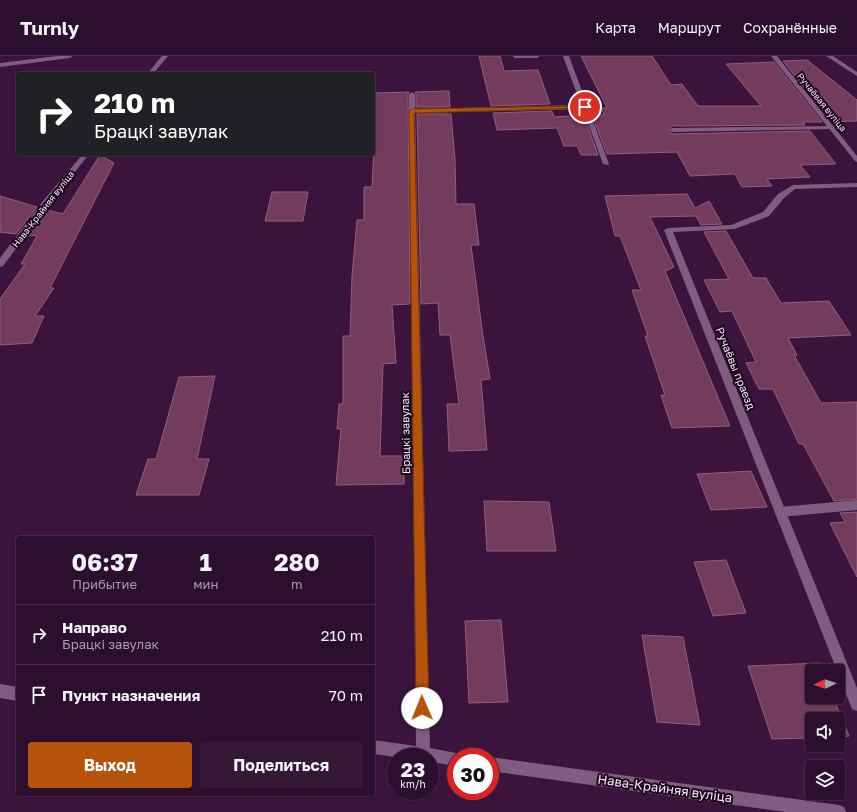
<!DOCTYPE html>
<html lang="ru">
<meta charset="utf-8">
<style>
body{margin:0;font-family:"Golos Text",sans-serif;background:#341836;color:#f1f3f6;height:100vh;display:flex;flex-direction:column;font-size:15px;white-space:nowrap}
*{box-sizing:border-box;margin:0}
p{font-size:13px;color:#a69caa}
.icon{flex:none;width:22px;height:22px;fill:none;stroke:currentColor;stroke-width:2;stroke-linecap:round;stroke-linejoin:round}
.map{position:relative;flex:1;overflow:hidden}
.drawer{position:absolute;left:16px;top:480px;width:359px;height:260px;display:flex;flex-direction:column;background:#2c0f2e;border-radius:4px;box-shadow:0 1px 3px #0004,0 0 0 1px #482f4a}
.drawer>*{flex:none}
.hud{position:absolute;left:16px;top:16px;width:359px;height:84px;border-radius:4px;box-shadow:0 1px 3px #0004,0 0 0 1px #482f4a;background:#202124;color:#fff;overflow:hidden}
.needle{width:26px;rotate:266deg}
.tools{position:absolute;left:805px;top:608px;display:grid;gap:8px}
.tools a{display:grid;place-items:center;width:40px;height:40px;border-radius:4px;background:#2c0f2e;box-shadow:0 1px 3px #0004,0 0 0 1px #482f4a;font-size:20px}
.speed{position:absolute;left:387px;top:692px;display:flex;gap:8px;font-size:20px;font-weight:700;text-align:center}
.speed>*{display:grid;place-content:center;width:52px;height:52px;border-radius:50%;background:#2c0f2e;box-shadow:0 1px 3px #0004,0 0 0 1px #482f4a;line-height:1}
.speed small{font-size:10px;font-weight:400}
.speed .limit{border:6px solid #d22;background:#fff;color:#111}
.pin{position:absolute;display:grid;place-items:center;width:34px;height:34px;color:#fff;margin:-17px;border:2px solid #fff;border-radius:50%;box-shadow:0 1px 4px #0007}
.me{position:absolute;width:44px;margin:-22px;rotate:359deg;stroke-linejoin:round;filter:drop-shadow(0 0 3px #0008)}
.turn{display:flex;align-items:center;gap:14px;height:84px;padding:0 12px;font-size:18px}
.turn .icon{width:52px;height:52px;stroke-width:2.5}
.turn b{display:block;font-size:28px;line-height:34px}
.eta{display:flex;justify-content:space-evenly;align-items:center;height:68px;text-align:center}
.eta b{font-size:24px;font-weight:700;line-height:28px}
.primary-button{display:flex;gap:8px;margin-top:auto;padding:8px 12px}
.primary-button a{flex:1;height:46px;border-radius:4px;background:#b45309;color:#fff;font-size:16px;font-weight:700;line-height:46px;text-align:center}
.primary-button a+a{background:#341836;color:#f1f3f6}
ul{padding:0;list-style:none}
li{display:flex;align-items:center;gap:12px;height:60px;padding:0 12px;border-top:1px solid #482f4a}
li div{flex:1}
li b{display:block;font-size:15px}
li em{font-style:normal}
header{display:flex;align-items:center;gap:24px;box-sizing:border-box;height:56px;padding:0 20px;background:#2c0f2e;border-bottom:1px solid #482f4a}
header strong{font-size:19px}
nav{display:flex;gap:22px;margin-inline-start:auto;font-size:14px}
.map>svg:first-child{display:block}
</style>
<header>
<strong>Turnly</strong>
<nav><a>Карта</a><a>Маршрут</a><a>Сохранённые</a></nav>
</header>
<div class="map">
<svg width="857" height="756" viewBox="0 0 857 756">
<rect width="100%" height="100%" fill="#3b143e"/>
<g fill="#733c5c" stroke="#965c7c">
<polygon points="479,0 500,0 504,15 538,14 550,48 491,50"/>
<polygon points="581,0 652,0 671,29 682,28 698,50 761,50 726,8 774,6 822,66 803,66 805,69 672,70 668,74 672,78 810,75 836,108 800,109 810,121 767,123 772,130 742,131 735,118 690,120 677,96 607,98 592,59 604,59 601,52 607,52"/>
<polygon points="807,4 857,44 857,65 832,66 783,5"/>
<polygon points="449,35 450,51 416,51 416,38 415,36"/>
<polygon points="409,36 408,38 410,248 392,249 396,307 383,308 380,400 404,400 404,428 336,429 341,373 337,373 339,348 343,348 343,280 350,280 352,220 357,164 364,164 364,131 372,131 375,73 373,73 373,37"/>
<polygon points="552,55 554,61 584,59 598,99 581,99 577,90 564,90 557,72 497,74 493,57"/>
<polygon points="417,58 451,58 455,103 456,148 474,148 479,189 471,189 482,273 490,323 481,324 487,394 449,395 447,348 459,348 450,279 440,279 438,247 421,248"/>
<polygon points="100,99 114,107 50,232 54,232 35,260 44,260 32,287 0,289 0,243 25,208 21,208 37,180 28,179 47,154 63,158"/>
<polygon points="272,136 308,136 303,165 265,165"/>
<polygon points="687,138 695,152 709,145 722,168 701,169 696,160 650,161 674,211 665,215 730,370 672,372 661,339 665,339 645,280 648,280 632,234 641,234 620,180 615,180 605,140"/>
<polygon points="0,140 37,151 16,178 0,176"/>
<polygon points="726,175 753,222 766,222 781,247 829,245 851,279 788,282 797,299 794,299 821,347 857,346 857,443 834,445 803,388 799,388 773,333 759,333 746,307 756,306 732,255 720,256 704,224 729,223 704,176"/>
<polygon points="215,320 197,403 209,403 199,439 136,439 148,403 156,403 179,321"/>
<polygon points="751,415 767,451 711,454 697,418"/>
<polygon points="484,445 549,446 556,495 487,495"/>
<polygon points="857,456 857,521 830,467 845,466 840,457"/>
<polygon points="726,504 746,557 713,560 694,506"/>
<polygon points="501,564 508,646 469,647 465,565"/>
<polygon points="642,579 683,581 700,669 657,666"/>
<polygon points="820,607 823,615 812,615 812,641 833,641 849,680 838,681 838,663 812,663 812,682 772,683 748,610"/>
</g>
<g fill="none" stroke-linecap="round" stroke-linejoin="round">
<g fill="#805c81" fill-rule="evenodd">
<polygon points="832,70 834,71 834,73 672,76 669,74 672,72"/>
<polygon points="857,444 857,454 780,461 776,460 775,456 776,452 780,451"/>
</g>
<g fill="#805c81" fill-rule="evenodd">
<polygon points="57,0 73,0 70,2 0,11 0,7"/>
<polygon points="162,0 168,0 153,18 147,18"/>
<polygon points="512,0 540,0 537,2 515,2"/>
<polygon points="563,0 569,0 609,108 608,109 603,108 583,53 415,57 430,692 461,698 462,701 456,701 456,710 430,706 430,701 396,701 373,698 373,684 416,690 409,38 412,36 415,38 415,53 581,49"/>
<polygon points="771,0 777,0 857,100 857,106 855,105"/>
<polygon points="826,0 833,0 857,16 857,20"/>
<polygon points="83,98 89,98 49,149 3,210 0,211 0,202 43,145"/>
<polygon points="857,127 857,131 795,133 784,142 769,160 735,173 673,176 857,632 857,655 852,653 850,648 664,174 668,172 731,169 763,156 778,138 793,129"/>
<polygon points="0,628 18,631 18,645 0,642"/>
<polygon points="490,701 839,749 844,751 846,756 786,756 490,715"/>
</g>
</g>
<polygon fill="#b45309" stroke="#753606" points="585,50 587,50 587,52 414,57 429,652 427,656 422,658 418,656 416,652 409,55 412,53"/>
<g text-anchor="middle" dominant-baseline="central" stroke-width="4" stroke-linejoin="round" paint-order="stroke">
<g font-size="9" fill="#fde4fe" stroke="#19081a">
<text transform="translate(822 46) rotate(51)">Ручаёвая вуліца</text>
<text transform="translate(43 153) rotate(-52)">Нава-Крайняя вуліца</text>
</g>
<g font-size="11" fill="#fde4fe" stroke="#19081a">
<text transform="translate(736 312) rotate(68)">Ручаёвы праезд</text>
<text transform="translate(405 377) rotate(-91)">Брацкі завулак</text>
</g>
<g font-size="13" fill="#fde4fe" stroke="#19081a">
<text transform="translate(665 732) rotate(8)">Нава-Крайняя вуліца</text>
</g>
</g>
</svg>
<div class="tools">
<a><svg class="needle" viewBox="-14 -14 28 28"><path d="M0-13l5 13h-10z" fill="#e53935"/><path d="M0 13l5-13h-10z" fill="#a69caa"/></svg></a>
<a><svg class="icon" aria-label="sound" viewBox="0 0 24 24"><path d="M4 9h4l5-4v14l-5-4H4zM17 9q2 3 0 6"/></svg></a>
<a><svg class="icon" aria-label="layers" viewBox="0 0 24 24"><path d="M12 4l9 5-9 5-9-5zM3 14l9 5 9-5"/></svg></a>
</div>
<div class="speed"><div>23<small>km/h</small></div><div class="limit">30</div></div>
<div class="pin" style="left:585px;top:51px;background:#d93025"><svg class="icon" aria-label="arrive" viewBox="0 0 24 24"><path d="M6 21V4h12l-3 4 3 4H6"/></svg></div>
<svg class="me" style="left:422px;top:652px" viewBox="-20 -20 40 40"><circle r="19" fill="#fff"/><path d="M0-13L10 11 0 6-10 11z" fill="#b45309"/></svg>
<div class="hud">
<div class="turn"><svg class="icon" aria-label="right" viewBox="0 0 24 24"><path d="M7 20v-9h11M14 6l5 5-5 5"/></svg><div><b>210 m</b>Брацкі завулак</div></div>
</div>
<section class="drawer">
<div class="eta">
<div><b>06:37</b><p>Прибытие</p></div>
<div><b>1</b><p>мин</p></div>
<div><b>280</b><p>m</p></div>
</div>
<ul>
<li><svg class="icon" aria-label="right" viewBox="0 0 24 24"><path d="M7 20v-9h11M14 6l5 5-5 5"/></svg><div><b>Направо</b><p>Брацкі завулак</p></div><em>210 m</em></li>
<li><svg class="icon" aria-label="arrive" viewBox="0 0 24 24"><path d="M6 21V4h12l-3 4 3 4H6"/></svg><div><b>Пункт назначения</b></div><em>70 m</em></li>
</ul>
<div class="primary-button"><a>Выход</a><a>Поделиться</a></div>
</section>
</div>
